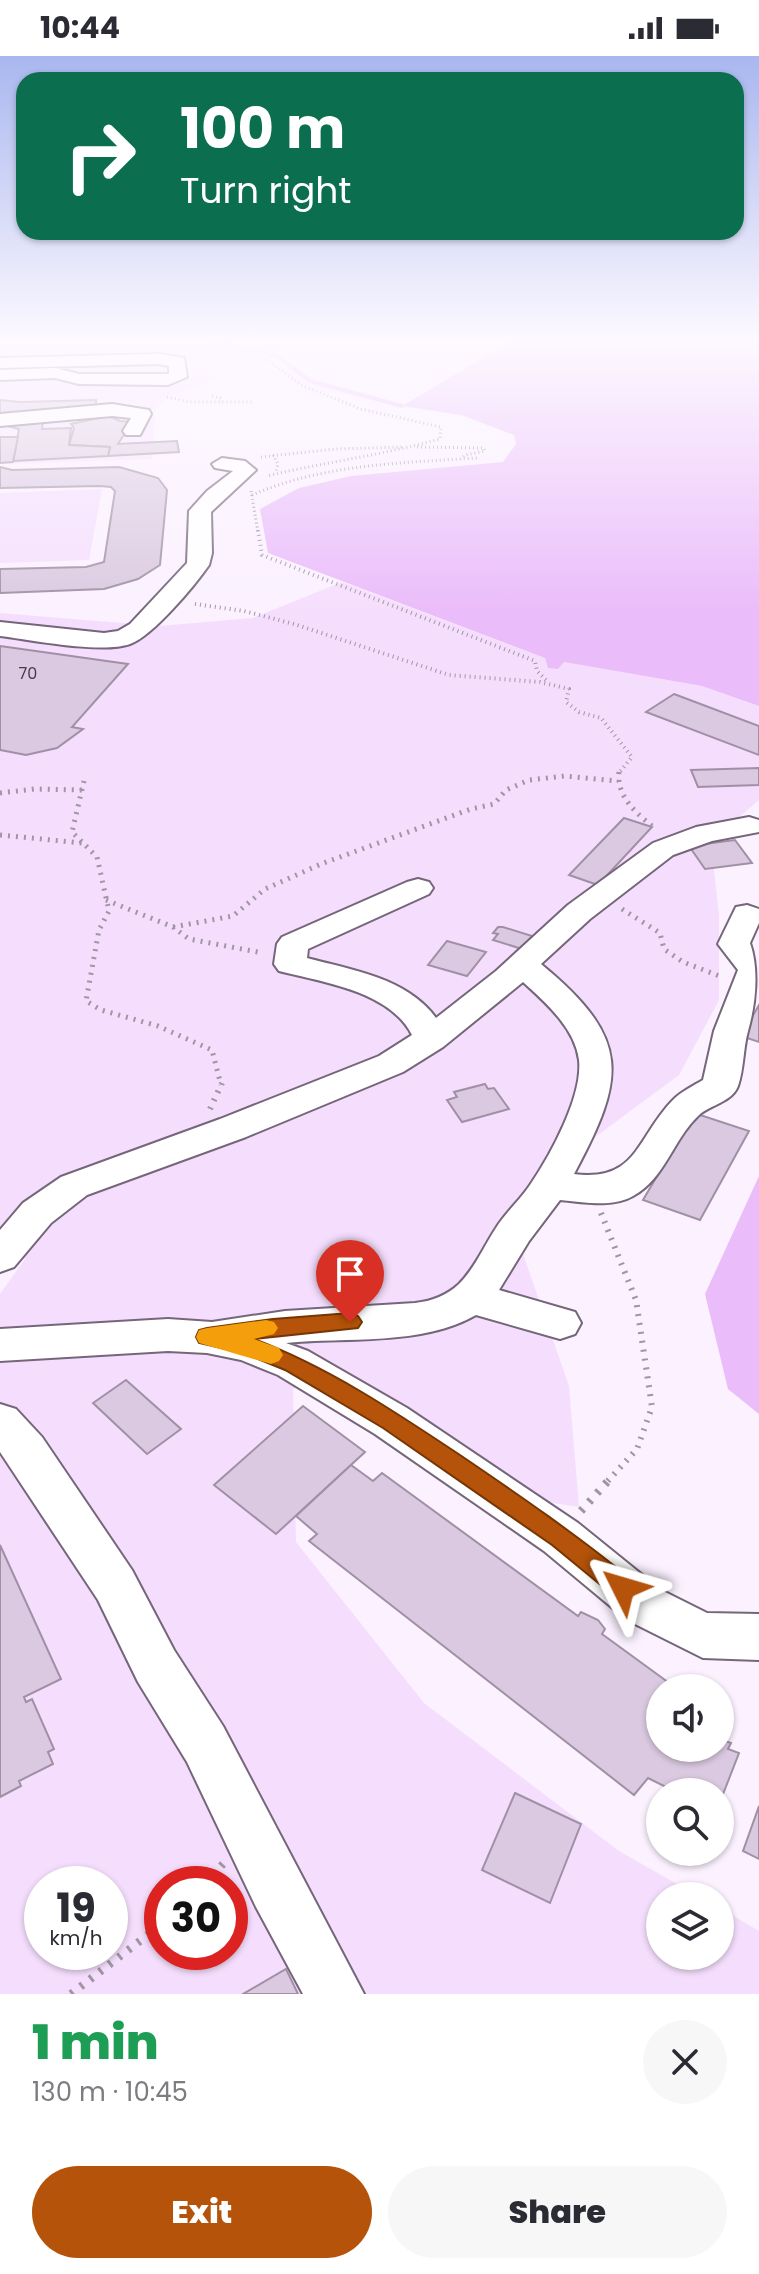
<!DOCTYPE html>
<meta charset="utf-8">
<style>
body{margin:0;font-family:Poppins,sans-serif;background:#f7f7f7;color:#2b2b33;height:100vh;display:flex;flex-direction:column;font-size:30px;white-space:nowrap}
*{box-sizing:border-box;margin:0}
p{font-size:26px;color:#7c7c81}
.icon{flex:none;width:44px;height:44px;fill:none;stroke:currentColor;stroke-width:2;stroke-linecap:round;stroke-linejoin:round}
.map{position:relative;height:1938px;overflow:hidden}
.sheet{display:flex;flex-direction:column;background:#fff;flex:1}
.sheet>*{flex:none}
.banner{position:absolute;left:16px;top:16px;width:728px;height:168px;border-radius:24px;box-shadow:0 2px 6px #0004;background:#0b6e4f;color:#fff;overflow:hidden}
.fabs{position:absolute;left:646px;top:1618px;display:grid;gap:16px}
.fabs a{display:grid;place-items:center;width:88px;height:88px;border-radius:50%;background:#fff;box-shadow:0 2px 6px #0004;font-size:40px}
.speed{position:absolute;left:24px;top:1810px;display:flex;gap:16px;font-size:40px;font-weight:700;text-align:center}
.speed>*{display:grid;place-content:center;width:104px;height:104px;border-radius:50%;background:#fff;box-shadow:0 2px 6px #0004;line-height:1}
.speed small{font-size:20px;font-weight:400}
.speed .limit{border:12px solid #d22;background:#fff;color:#111}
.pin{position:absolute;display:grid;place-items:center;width:68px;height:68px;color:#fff;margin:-82px -34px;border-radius:50% 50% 50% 0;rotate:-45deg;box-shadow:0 0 8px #0007}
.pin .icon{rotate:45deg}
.me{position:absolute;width:88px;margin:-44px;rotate:310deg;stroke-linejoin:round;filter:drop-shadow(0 0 6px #0008)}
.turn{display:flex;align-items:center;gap:28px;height:168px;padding:0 32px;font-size:36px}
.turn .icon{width:104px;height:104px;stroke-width:2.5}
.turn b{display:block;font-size:56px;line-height:68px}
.round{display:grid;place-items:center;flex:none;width:84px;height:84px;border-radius:42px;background:#f7f7f7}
.head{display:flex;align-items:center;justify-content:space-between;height:136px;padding:0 32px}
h1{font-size:48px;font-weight:800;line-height:60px;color:#1e9e55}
.cta{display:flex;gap:16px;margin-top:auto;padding:16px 32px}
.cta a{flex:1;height:92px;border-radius:48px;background:#b45309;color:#fff;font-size:32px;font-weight:800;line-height:92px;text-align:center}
.cta a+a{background:#f7f7f7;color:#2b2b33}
.status{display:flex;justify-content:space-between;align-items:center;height:56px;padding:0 40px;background:#fff;direction:ltr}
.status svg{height:22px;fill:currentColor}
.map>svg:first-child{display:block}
</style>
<div class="status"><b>10:44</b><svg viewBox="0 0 49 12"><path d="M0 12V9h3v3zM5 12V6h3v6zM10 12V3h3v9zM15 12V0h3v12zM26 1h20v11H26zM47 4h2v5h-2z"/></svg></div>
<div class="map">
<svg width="759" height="1938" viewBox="0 0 759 1938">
<rect width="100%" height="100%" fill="#fbf1ff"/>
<polygon fill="#f7e2ff" points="0,287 286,287 282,293 218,323 167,341 155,354 152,403 0,408"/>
<g fill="#f5defd" fill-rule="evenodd">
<polygon points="102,433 89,504 0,507 0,437"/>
<path d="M 342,526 L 545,602 L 548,612 L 564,606 L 702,630 L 759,650 L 759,744 L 711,785 L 719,860 L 719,944 L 679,1019 L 571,1099 L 521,1192 L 569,1330 L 579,1451 L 497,1438 L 342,1321 L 293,1333 L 296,1486 L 424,1647 L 619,1795 L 698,1840 L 660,1840 L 660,1900 L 720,1900 L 720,1852 L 759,1875 L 759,1938 L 0,1938 L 0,1238 L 25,1203 L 0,1178 L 0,557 L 159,570 L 253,562 ZM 42,1828 L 110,1828 L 110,1896 L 42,1896 ZM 162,1828 L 230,1828 L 230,1896 L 162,1896 Z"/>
</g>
<g fill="#eabcfa">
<polygon points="508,287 759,287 759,650 702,630 564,606 558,613 548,612 545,602 268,497 260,453 299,432 351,420 503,406 516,388 514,379 461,359 402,350"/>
<polygon points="759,1120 759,1358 728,1333 705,1238"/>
</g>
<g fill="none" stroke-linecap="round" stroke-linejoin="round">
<polyline stroke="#eabcfa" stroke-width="4" points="221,287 279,301 310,325 402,350"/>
</g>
<g fill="#dac9e0" stroke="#a090a5" stroke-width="2">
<polygon points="0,344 20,346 96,344 96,349 81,350 81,355 0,361"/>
<polygon points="109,360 120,365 132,366 118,388 177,385 179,396 108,400 110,391 69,389 74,372 71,368"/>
<polygon points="43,365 42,373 71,372 69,389 110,391 108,400 13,405 19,373 11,371 21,367"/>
<polygon points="0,381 18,381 13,406 0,407"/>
<polygon points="0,411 12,414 119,411 158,422 167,434 160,509 138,523 104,533 0,537 0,513 86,511 104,506 115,435 111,431 100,430 0,432"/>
<polygon points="0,590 128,608 72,671 83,673 57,692 26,699 0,694"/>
<polygon points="674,638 759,670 759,699 646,656"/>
<polygon points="759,712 759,729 698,731 691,714"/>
<polygon points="624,762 652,771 598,829 569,819"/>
<polygon points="735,784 752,807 705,813 689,790"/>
<polygon points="498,871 503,871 532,880 522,893 493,884 498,878 493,877"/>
<polygon points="447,885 486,896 467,920 428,909"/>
<polygon points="759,949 759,986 741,980"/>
<polygon points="485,1028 488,1033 494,1032 509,1053 462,1066 447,1044 457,1041 454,1036"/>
<polygon points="694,1057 749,1075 700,1164 643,1144"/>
<polygon points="126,1324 181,1373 147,1398 93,1347"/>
<polygon points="303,1350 365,1396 276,1478 214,1429"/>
<polygon points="351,1409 373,1425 382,1417 578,1560 581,1556 598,1564 605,1573 602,1578 676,1632 660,1632 660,1692 720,1692 720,1683 731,1687 728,1693 739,1697 720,1746 720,1736 676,1736 648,1722 634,1739 309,1485 317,1478 296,1460"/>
<polygon points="0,1489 61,1623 24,1641 26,1646 32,1643 54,1693 48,1696 53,1708 19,1725 21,1730 0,1741"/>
<polygon points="515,1737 581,1768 550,1847 482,1814"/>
<polygon points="759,1750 759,1803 743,1795"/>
<polygon points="286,1913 298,1938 243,1938"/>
</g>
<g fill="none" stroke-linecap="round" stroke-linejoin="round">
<defs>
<g id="minor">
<polygon points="159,298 184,302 187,321 168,329 79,328 55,322 0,324 0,314 55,312 79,318 169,318 169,310 159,308 0,312 0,302"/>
<polygon points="112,348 149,354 151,358 140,379 126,379 123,375 131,362 112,360 0,370 0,358"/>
<path d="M 222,402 L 245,405 L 256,414 L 211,456 L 212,497 L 209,509 C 195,529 153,580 130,588 C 102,598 32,584 0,580 L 0,566 L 104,577 L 118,575 L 130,568 L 187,507 L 189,455 L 207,435 L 233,415 L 215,412 L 212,408 Z"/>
<path d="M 749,761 L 759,764 L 759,776 L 712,785 L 673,799 L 590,863 L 541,908 C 632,983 626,1021 574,1118 C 637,1126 636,1083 672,1045 C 680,1036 693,1030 703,1024 L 714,975 L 738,914 L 718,888 L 736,851 L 747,849 L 759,853 L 759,867 L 750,887 C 759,913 756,947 748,975 C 743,993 744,1013 738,1030 C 732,1046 710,1049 699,1059 C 673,1083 665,1123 633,1140 C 612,1152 583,1146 560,1144 L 529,1185 L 499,1234 L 575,1256 L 581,1267 L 575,1278 L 560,1283 L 476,1259 C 423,1290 346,1281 286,1287 L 308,1295 L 407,1352 L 578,1467 L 661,1534 L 707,1557 L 759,1558 L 759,1604 L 703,1602 L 627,1564 L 544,1495 L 375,1378 L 278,1319 L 241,1304 L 207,1297 L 168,1295 L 0,1305 L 0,1273 L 168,1263 L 212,1266 L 285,1255 L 415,1247 C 432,1245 446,1240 459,1228 C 475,1212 484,1190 496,1172 C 506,1156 520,1144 530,1129 C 550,1100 583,1040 579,1004 C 575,972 545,946 523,926 L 443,991 L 403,1016 L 246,1081 L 87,1139 L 51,1167 L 14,1211 L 0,1216 L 0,1174 L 23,1147 L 61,1121 L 220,1063 L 379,1000 L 412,979 C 390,935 322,926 279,915 L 274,908 L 277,888 L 282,881 L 407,826 L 418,823 L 429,826 L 433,832 L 429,838 L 308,893 L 307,902 C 352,914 407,922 436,962 L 496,915 L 568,849 L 653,787 L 696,771 Z"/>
<polygon points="0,1348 16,1353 42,1381 132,1514 174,1594 223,1670 364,1938 303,1938 256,1851 187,1706 138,1626 98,1544 0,1396"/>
</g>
</defs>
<use href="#minor" stroke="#75667a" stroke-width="4"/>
<g stroke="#9f96a2" stroke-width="3" stroke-dasharray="1 3" stroke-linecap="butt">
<path d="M 204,287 L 268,304 L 301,329 L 361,353 L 441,371 L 440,383 C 383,399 325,406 267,420"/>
<polyline points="212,340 220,342 221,346"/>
<polyline points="167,341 189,346 252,346"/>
<polyline points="417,391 484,392 485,395 465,399 461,403"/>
<polyline points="273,399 278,408 276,416"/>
<polyline points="261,401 335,393 403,391"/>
<polyline points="251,435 258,476"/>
<path d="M 252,439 C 324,408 400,407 477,402"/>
</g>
<g stroke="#9f96a2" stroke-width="4" stroke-dasharray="1 4" stroke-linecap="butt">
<polyline points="258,474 262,499 535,605 537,615 546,624"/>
<polyline points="195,548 244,555 294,568 449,619 540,626 569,633 566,646 579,656 601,662 632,701 618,718"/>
</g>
<g stroke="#9f96a2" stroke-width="5" stroke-dasharray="2 6" stroke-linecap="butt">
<path d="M 619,716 C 616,741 638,759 656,773"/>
<polyline points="84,725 72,776 97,801 109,855 99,874 86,945 101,954 158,970 212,994 221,1029"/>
<polyline points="0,737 34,733 82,734"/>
<polyline points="0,779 82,787"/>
<polyline points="106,844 173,871 189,883 263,897"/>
<polyline points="622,853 660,877 664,893 683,906 722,921"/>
<polyline points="173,871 233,860 265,833 321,808 471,753 494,748 506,734 529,724 565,720 618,725"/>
</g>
<g stroke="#9f96a2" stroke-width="6" stroke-dasharray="2 7" stroke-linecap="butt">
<polyline points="210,1053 222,1027"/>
<polyline points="601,1157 636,1244 652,1351 637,1393 606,1427"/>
</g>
<g stroke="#9f96a2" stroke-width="8" stroke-dasharray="3 9" stroke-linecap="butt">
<polyline points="581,1455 608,1425"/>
<polyline points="205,1828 223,1808"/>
<polyline points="71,1938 162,1868"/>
</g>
<use href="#minor" fill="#fff" fill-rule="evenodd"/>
</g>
<linearGradient id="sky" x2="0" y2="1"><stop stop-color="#a9b7ef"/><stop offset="0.51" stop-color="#fdf9ff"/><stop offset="1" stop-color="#fdf9ff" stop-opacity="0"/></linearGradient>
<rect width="759" height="558" fill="url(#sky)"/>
<path fill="#b45309" stroke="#753606" stroke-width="2" d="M 350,1257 L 358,1260 L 362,1266 L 358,1272 L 254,1283 C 328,1311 394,1355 460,1399 C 519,1439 577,1479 632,1524 L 636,1532 L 632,1540 L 623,1544 L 614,1540 L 552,1489 L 383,1372 L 285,1314 L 243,1297 L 199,1287 L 196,1281 L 199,1274 L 207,1272 L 273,1263 Z"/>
<polygon fill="#f59e0b" points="266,1264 274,1266 278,1272 274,1278 254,1283 279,1292 283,1299 279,1305 271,1308 199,1287 196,1281 199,1274 207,1272"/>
<g text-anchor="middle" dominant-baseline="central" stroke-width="8" stroke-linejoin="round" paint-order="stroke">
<g font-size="16" fill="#453c48">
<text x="28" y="617">70</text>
</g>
</g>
</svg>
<div class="fabs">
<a><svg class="icon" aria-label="sound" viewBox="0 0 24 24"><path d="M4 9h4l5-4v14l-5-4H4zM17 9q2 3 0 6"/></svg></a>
<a><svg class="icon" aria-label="search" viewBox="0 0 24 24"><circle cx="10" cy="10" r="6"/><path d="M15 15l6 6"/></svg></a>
<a><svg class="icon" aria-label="layers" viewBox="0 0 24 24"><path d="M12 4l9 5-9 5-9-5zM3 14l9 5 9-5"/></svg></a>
</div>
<div class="speed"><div>19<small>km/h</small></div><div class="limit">30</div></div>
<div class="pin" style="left:350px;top:1266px;background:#d93025"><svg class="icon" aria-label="arrive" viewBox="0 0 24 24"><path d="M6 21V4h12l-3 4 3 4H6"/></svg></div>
<svg class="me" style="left:623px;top:1532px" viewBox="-20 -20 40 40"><path d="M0-17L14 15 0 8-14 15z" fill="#b45309" stroke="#fff" stroke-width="4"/></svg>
<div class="banner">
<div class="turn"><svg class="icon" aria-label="right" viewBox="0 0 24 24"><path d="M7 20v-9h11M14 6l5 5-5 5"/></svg><div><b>100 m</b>Turn right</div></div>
</div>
</div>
<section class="sheet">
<div class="head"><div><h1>1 min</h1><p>130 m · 10:45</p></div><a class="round"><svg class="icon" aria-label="close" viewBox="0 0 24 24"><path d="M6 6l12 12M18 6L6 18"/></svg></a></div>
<div class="cta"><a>Exit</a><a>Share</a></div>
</section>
